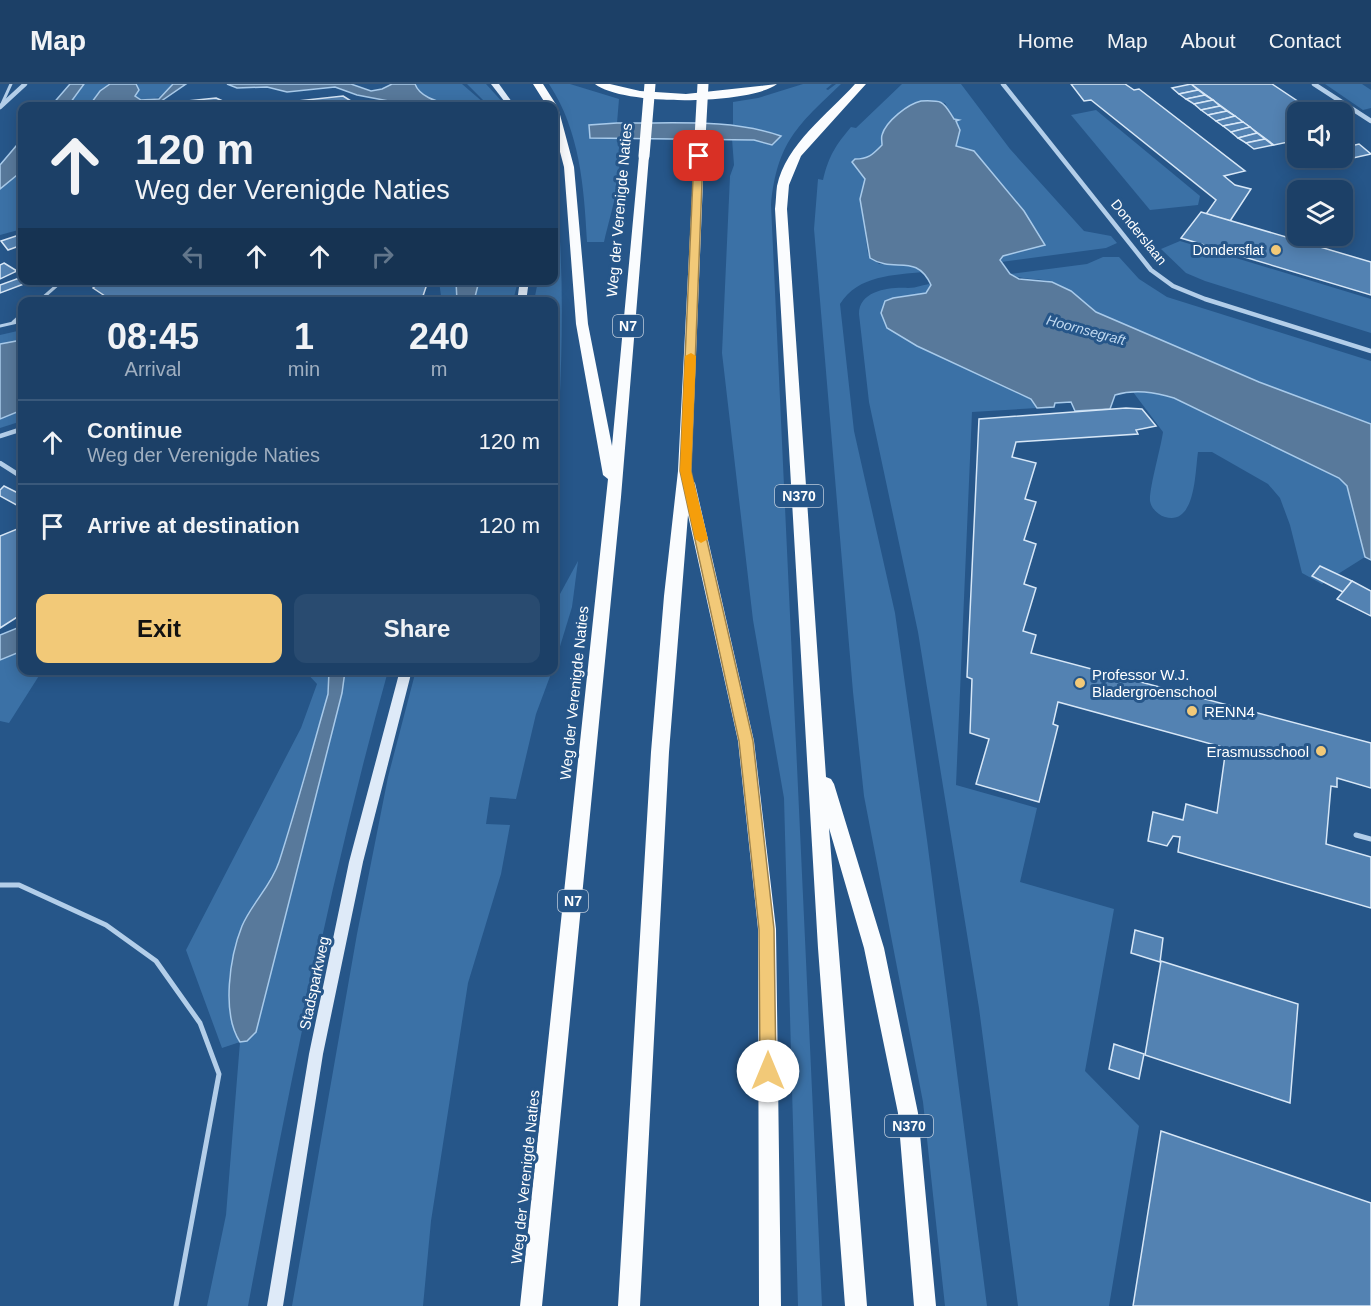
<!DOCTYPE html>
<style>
body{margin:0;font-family:Arial,sans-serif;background:#294b70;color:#f1f3f6;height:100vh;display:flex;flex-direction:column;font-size:22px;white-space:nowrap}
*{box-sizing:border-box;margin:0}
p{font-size:20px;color:#a0afc0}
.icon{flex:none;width:33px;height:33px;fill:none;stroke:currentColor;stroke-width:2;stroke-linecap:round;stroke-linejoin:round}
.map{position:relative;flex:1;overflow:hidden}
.sheet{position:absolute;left:18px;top:213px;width:540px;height:378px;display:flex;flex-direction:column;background:#1c4067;border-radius:12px;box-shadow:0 3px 15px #0003,0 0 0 2px #3a597b}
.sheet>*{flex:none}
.banner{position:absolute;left:18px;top:18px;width:540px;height:183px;border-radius:12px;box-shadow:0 3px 15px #0003,0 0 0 2px #3a597b;background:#1c4067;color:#f1f3f6;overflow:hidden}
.buttons{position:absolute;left:1287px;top:18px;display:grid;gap:12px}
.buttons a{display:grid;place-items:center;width:66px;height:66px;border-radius:12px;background:#1c4067;box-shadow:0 3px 15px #0003,0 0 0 2px #3a597b;font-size:30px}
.pin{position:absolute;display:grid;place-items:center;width:51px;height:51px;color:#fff;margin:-26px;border-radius:12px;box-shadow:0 3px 9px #0006}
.me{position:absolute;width:66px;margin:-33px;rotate:0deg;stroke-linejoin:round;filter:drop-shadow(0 0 4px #0008)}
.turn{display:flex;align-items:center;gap:21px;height:126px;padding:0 18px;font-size:27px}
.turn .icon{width:78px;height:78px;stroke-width:2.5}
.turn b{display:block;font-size:42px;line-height:51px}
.lanes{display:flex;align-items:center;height:57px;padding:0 18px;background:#0003;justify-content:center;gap:30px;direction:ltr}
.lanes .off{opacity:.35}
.eta{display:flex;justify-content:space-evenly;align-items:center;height:102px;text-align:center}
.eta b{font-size:36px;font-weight:700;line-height:42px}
.action{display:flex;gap:12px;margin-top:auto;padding:12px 18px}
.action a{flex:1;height:69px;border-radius:12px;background:#f2c978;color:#111;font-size:24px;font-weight:700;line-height:69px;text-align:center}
.action a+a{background:#294b70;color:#f1f3f6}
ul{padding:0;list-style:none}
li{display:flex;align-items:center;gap:18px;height:84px;padding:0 18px;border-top:2px solid #3a597b}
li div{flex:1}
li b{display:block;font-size:22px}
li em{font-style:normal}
header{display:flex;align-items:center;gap:36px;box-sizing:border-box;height:84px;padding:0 30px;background:#1c4067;border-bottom:2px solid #3a597b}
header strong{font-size:28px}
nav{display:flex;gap:33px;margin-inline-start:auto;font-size:21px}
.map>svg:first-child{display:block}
</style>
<header>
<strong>Map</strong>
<nav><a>Home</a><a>Map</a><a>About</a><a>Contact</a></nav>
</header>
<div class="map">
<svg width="1371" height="1222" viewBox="0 0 1371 1222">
<rect width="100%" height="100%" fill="#265689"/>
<g fill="#3b71a6">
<polygon points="84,0 110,0 100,7 89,22 68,22"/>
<polygon points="136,0 173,0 162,13 140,16 135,12 139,6"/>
<path d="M 415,0 L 462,0 L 484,19 L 483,22 C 463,22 423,24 415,0 Z"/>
<polygon points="467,0 486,0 506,22 487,22 484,17"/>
<path d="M 549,0 L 570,0 L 619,15 L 617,39 L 589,41 L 590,54 L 618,54 C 624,90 612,124 604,158 L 587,158 C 584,103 580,47 549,0 Z"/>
<path d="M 803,0 L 832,0 L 826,5 L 828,6 L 836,0 L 841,0 C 798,41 777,58 771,121 L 822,1222 L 798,1222 L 784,714 L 753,536 L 722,269 L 730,92 L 734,81 L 732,55 L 754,56 L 772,61 L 781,52 L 766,47 L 733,42 L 733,18 L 758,14 Z"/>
<path d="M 902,0 L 961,0 L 1010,65 L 1084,147 L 1111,152 L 1117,159 L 1106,164 L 1001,178 L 1003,172 L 1045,161 L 1024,127 L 974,67 L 956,62 L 960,46 L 955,37 L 958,36 L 954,35 L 945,19 C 921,14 906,20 891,39 C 888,42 883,47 882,50 C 881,53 883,57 882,60 C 877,71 866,75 855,75 L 857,86 L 865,95 L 860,115 L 868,170 L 879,180 L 914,181 L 924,188 C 894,191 858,191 840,220 L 854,347 L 895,529 L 927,756 L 987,1222 L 945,1222 L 923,1018 L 864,712 L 853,608 L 814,145 L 818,95 L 823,96 C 829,71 836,61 851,43 L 856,44 Z"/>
<polygon points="1325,0 1362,0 1371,6 1371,24 1363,26"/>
<polygon points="1096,26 1200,112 1198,121 1150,126 1071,31"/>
<polygon points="22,87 22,145 0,151 0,105"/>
<path d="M 554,149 L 554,156 L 560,157 C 565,246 559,333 554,422 L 554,218 L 534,217 L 538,197 L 554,196 Z"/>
<polygon points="1180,157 1371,215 1371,249 1205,197 1186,189 1161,165"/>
<path d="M 1103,173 L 1119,173 L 1139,195 L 1167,213 L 1371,277 L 1371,340 L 1259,298 L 1096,228 C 1088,219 1064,201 1052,198 C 1038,193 1024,197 1010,190 L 1087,180 Z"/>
<polygon points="439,197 456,197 457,217 439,217 441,212"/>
<polygon points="479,197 518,197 513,217 474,218"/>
<path d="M 931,200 L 926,209 L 893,214 L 917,262 L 1031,315 L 1037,324 L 972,328 L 956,701 L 1037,724 L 1020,798 L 1114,825 L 1085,987 L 1139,1042 L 1109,1222 L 1018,1222 L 979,924 L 918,548 L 869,318 L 859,230 C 859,206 891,203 908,204 C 917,204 924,200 931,200 Z"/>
<polygon points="22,246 22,337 0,344 0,251"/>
<path d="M 1154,307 L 1174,314 L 1339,394 L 1347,402 L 1365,473 L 1322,500 L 1302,489 L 1290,441 L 1280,414 L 1268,400 L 1212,368 L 1198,368 C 1195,387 1196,442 1165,433 C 1158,431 1151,424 1150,417 C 1149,405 1161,363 1163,348 L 1133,308 Z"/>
<polygon points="578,477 572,523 554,582 554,521"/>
<polygon points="22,567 22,586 42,587 9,639 0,637 0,576"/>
<polygon points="416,586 513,587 513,593 516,587 552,587 536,630 516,715 490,713 486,740 510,741 501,790 468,899 431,1137 423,1222 292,1222 357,850 388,693"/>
<path d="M 305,587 L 329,587 L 328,610 L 278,781 L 243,841 L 232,875 L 229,895 L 233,942 L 256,948 L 342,609 L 345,587 L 388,587 C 330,795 288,1009 248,1222 L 207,1222 L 226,1131 L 240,958 L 222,964 L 186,866 L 301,644 L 317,600 Z"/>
</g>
<g fill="#58799b" stroke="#a8caea" stroke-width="1.5">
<polygon points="70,0 84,0 68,22 51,22"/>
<polygon points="110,0 136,0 139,6 135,12 141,16 159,15 173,0 186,0 154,22 89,22 100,7"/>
<path d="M 227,0 L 351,0 L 371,7 L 382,5 L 392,0 L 415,0 C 420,14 440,18 453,22 L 415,22 L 357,11 L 335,3 L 287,8 L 267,3 L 237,4 Z"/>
<path d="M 921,17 C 945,16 943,18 954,35 L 959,36 L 956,37 L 960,46 L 956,62 L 974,67 L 1024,127 L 1045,161 L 1003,172 L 1000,176 L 1010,190 L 1019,195 L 1052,198 L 1071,207 L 1096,228 L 1259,298 L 1371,340 L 1371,476 L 1365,473 L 1347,402 L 1339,394 L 1174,314 C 1154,308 1135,305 1115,311 L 1110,325 L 1075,327 L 1071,318 L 1055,319 L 1054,323 L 1037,324 L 1031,315 L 917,262 L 887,244 L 881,229 L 885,217 L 893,214 L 926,209 L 931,201 C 916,168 894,190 870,174 L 860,115 L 865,95 L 852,78 L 855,75 C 869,75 873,70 882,61 C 882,57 881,54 882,51 C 886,37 908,20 921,17 Z"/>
<path d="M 617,39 C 671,40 729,34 781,52 L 772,61 L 754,56 L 590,54 L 589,41 Z"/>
<polygon points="22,55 22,87 0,105 0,81"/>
<polygon points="456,197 479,197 474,217 457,217"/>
<polygon points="22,256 22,326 0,335 0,260"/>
<polygon points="22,542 22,567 0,576 0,551"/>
<path d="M 329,587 L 345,587 L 342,609 L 256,948 L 247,957 L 240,958 C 221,929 230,872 242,842 C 252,819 271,802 279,778 C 297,722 312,666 328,610 Z"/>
</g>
<g fill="#5382b2" stroke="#d7e7f7" stroke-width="1.5">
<polygon points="1071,0 1125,0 1134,6 1139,5 1245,87 1224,92 1235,101 1251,105 1230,137 1206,130 1216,116 1091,16 1084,17"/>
<polygon points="1191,0 1272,0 1314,28 1298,28 1298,56 1274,61"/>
<polygon points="1191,0 1198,6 1179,10 1172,4"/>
<polygon points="1198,6 1205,11 1186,15 1179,10"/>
<polygon points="1205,11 1213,16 1194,20 1186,15"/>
<polygon points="343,12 359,22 252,22"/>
<polygon points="216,14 234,22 155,22 158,20"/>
<polygon points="1213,16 1220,22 1201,26 1194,20"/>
<polygon points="1220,22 1227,27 1208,31 1201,26"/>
<polygon points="1227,27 1235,32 1216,37 1208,31"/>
<polygon points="1235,32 1243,38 1223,42 1216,37"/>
<polygon points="1243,38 1250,43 1231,48 1223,42"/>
<polygon points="1250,43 1257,49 1238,54 1231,48"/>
<polygon points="1257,49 1265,55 1246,59 1238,54"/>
<polygon points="1265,55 1273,61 1254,65 1246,59"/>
<polygon points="1359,60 1371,70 1353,74 1342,66 1342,64"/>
<polygon points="1201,128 1371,178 1371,211 1181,154"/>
<polygon points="22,150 22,161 8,166 1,157"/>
<polygon points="4,179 17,187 0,195 0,181"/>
<polygon points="22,193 22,196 29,198 0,209 0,201"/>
<polygon points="103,196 427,196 428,197 421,218 114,218 93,204"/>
<polygon points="1126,324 1142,325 1156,342 1136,346 1138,350 1016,358 1012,373 1036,379 1025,415 1036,418 1024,456 1036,460 1024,500 1036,504 1023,547 1036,551 1031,569 1371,659 1371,704 1337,694 1337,703 1331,702 1326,760 1371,773 1371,824 1178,768 1180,753 1173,752 1167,762 1148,757 1153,728 1183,736 1186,720 1217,729 1226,664 1058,618 1053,640 1058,642 1039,718 976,700 989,655 970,649 972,595 967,593 979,335"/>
<polygon points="4,402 22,411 22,424 0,412 0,406"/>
<polygon points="22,443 22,530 0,544 0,452"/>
<polygon points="1320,482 1352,497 1343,508 1312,492"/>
<polygon points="1352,497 1371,507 1371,532 1337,515"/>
<polygon points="1135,846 1163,854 1160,878 1131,869"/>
<polygon points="1161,877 1298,920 1290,1019 1145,971"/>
<polygon points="1114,960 1144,970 1139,995 1109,985"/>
<polygon points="1161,1047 1371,1119 1371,1222 1133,1222"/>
</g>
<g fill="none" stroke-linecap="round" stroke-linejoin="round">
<g stroke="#b3cee9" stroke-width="3">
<polyline points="1,22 11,0"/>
<polyline points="38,218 63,196"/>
<polyline points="13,238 22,230"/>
<polyline points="0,242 22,237"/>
</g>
<g stroke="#b3cee9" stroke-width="4.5">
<polyline points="0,352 22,345"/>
<polyline points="0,379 22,393"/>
</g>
<g stroke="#b3cee9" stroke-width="5">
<polyline points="1356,751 1371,755"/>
<polyline points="0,801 19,801 106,841 156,877 200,939 219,990 176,1222"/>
</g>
<g stroke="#b3cee9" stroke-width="4.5">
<polyline points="1003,0 1151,186 1173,202 1205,215 1371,267"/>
<polyline points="1314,0 1371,37"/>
<polyline points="0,23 25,0"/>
</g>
<g fill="#deeaf8" fill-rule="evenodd">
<polygon points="491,0 499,0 515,22 508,22"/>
<polygon points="520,196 529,196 526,218 517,218"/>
<polygon points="400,586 412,586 363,778 323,970 283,1222 267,1222 309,970 349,778"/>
</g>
<g fill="#fafcfe" fill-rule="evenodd">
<polygon points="533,0 543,0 557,22 555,24 559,27 574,83 588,240 612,362 639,72 644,69 649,72 621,413 542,1222 520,1222 608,395 603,391 576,240 564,83 554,45 554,22 547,22"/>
<path d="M 595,0 L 610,0 L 640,7 L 686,10 L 777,0 C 750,21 622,22 595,0 Z"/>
<path d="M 855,0 L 866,0 L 801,72 L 789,101 L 787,125 L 826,693 L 831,695 L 834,700 L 884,864 L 918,1029 L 936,1222 L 914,1222 L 898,1029 L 864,864 L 829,744 L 867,1222 L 845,1222 L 818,864 L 775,125 C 776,117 776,109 777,102 C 786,60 828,30 855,0 Z"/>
<polygon points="699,69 704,72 691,395 695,399 754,657 776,845 781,1222 759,1222 758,845 738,657 688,431 669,668 640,1222 618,1222 651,668 664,512 678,387 694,72"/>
</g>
<g stroke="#fafcfe" stroke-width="11">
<polyline points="644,72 650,0"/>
<polyline points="699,72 703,0"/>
</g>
</g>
<polygon fill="#f2c978" stroke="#9d834e" stroke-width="1.5" points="699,69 703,72 691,387 753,657 774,845 776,987 774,992 768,995 762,992 760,987 759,845 739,657 680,387 694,72"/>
<polygon fill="#f59e0b" points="691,269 696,272 691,387 708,455 701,459 695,455 680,387 685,272"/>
<g fill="#f2c978" stroke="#265689" stroke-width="2">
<circle cx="1276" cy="166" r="6"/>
<circle cx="1080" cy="599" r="6"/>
<circle cx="1192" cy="627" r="6"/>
<circle cx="1321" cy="667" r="6"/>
</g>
<g text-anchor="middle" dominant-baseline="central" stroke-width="6" stroke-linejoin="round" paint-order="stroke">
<g font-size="14" fill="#fff" stroke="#265689">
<text transform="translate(1139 148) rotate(51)">Donderslaan</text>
</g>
<g font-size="14" fill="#fff" stroke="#265689" text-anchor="end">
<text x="1264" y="166">Dondersflat</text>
</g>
<g fill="#265689" stroke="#beccdc" stroke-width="1.5">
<rect x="613" y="231" width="30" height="22" rx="4.5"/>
<rect x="775" y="401" width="48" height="22" rx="4.5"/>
<rect x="558" y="806" width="30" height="22" rx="4.5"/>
<rect x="885" y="1031" width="48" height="22" rx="4.5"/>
</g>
<g font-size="14" font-weight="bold" fill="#fff">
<text x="628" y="242">N7</text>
<text x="799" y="412">N370</text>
<text x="573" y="817">N7</text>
<text x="909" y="1042">N370</text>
</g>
<g font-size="14" font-style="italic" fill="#bfd8f0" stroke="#265689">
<text transform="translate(1086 246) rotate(15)">Hoornsegraft</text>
</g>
<g font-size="15" fill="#fff" stroke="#265689">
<text transform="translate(619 126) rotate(-85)">Weg der Verenigde Naties</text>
<text transform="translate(574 609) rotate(-84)">Weg der Verenigde Naties</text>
<text transform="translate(314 899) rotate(-78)">Stadsparkweg</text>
<text transform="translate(525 1093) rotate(-84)">Weg der Verenigde Naties</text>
</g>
<g font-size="15" fill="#fff" stroke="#265689" text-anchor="start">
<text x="1092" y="590">Professor W.J.<tspan x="1092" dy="17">Bladergroenschool</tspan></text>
<text x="1204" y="627">RENN4</text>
<text x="1309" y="667" text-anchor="end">Erasmusschool</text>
</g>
</g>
</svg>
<div class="buttons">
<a><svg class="icon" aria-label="sound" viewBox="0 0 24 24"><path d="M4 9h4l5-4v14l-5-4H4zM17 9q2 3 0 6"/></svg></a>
<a><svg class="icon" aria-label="layers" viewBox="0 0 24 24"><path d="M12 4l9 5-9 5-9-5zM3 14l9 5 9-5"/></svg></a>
</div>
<div class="pin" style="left:699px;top:72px;background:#d93025"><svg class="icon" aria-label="arrive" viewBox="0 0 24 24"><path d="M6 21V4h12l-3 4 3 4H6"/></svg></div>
<svg class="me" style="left:768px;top:987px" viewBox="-20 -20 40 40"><circle r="19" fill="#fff"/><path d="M0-13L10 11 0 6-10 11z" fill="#f2c978"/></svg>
<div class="banner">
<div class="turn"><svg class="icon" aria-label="ahead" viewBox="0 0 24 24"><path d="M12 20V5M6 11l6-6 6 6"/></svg><div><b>120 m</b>Weg der Verenigde Naties</div></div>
<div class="lanes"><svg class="icon off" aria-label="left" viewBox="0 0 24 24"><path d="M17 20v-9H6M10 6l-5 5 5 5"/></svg><svg class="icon" aria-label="ahead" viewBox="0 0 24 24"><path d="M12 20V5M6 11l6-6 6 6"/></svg><svg class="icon" aria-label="ahead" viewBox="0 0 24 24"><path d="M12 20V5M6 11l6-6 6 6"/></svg><svg class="icon off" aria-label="right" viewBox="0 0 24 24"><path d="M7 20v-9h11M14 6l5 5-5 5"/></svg></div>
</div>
<section class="sheet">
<div class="eta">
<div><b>08:45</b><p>Arrival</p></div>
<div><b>1</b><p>min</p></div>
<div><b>240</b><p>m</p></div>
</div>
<ul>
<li><svg class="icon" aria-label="ahead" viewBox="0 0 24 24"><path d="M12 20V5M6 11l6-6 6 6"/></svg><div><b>Continue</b><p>Weg der Verenigde Naties</p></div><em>120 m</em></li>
<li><svg class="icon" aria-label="arrive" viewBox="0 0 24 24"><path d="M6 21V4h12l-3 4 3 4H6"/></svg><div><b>Arrive at destination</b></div><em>120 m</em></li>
</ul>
<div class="action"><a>Exit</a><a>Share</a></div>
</section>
</div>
